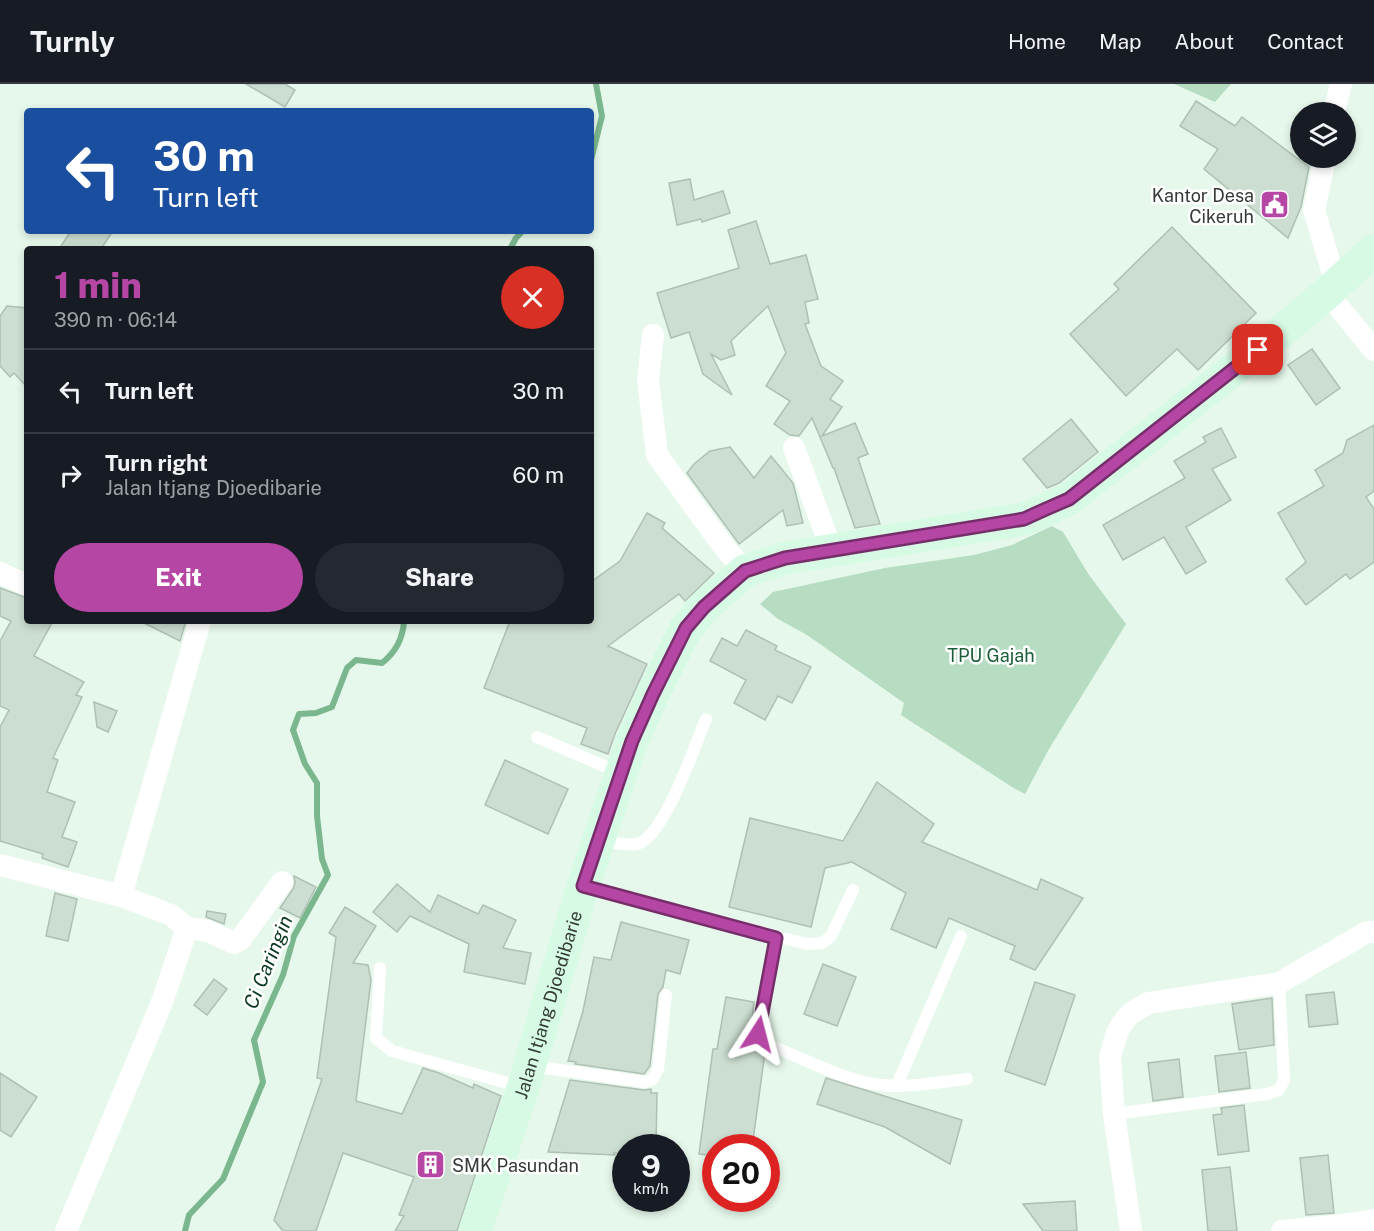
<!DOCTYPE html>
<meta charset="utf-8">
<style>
body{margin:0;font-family:"Public Sans",sans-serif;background:#242831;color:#f1f3f6;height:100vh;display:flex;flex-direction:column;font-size:22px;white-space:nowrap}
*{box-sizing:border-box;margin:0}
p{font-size:20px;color:#9ea1a6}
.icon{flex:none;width:33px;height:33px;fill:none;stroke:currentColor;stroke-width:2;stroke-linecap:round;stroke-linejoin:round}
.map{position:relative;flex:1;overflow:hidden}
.sheet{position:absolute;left:24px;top:162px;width:570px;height:378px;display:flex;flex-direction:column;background:#171b24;border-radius:6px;box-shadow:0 3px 9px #0003}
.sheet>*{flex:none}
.hud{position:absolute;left:24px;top:24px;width:570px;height:126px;border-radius:6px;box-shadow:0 3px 9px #0003;background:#1a4fa0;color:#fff;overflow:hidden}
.buttons{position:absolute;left:1290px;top:18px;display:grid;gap:12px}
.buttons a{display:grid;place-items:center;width:66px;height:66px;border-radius:50%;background:#171b24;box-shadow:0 3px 9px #0003;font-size:30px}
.speed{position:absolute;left:612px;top:1050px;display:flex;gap:12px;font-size:30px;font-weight:700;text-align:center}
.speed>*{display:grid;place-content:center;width:78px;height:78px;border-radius:50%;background:#171b24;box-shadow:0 3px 9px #0003;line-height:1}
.speed small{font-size:15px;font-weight:400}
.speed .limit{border:9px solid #d22;background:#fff;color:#111}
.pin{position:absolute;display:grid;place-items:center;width:51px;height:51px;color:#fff;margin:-26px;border-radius:12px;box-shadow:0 3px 9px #0006}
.me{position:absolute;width:66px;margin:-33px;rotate:9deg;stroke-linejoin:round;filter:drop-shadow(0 0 4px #0008)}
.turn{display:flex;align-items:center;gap:21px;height:126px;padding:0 30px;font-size:27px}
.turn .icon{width:78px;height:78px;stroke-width:2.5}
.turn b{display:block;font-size:42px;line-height:51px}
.round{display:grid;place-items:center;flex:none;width:63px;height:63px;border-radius:32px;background:#242831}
.summary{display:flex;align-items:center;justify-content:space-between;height:102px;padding:0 30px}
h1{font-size:36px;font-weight:800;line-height:45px;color:#b646a4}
.button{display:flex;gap:12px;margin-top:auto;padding:12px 30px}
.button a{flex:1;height:69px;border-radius:36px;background:#b646a4;color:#fff;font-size:24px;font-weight:800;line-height:69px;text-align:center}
.button a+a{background:#242831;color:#f1f3f6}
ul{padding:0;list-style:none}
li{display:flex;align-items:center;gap:18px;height:84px;padding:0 30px;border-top:2px solid #363941}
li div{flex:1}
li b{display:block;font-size:22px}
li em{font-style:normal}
header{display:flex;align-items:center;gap:36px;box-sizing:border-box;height:84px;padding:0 30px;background:#171b24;border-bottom:2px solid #363941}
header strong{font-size:28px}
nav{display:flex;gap:33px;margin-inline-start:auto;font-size:21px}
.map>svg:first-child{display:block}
</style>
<header>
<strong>Turnly</strong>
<nav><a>Home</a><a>Map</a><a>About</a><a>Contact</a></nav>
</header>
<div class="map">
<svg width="1374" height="1147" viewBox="0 0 1374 1147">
<rect width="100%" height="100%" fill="#e6f8eb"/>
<g fill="#b6dcc1">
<polygon points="1174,0 1231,0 1215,18"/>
<polygon points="1052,442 1063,448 1089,491 1126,540 1049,665 1025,710 1012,703 901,631 904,619 807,551 778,535 760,520 773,508 885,484 974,471 1012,461"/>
</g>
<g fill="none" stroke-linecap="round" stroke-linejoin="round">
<g stroke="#7bb78e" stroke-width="6">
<polyline points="591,76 602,32 596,0"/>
<polyline points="510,165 516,154 523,147"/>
<path d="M 185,1147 L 189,1131 L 223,1095 L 263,998 L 254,956 L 283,891 L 294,852 L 328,791 L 322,775 L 317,732 L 317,699 L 305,680 L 293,646 L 299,630 L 316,629 L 332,623 L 347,584 L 356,576 L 382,579 C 396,568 403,554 404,537"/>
</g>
</g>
<g fill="#ccded1" stroke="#aebfb3" stroke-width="1.5">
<polygon points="246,0 285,0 295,6 285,23"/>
<polygon points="1196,17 1235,42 1242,33 1309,83 1301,123 1288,154 1204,85 1218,65 1180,42"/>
<polygon points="690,95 694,116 723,107 730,129 702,138 701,135 677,141 669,99"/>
<polygon points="756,137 770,180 806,171 818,215 805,218 809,239 805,240 821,282 843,297 830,315 842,323 822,352 855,339 868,370 858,374 880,440 855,444 834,384 833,384 812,334 799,352 790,351 774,340 790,317 766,302 786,269 768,222 731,257 735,271 721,276 711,270 732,311 703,290 689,248 671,254 657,209 739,184 728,146"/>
<polygon points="1172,143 1256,229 1198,286 1177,265 1126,312 1070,250 1119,205 1114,200"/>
<polygon points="71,147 113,147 101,165 59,165"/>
<polygon points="7,222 27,224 27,303 14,289 10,293 0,282 0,232"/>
<polygon points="1312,265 1340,304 1316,321 1288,281"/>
<polygon points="1071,335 1098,368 1059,399 1047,404 1023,375"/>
<polygon points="1374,341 1374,407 1366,413 1374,425 1374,478 1350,495 1346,490 1306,521 1286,495 1306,478 1278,429 1324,402 1315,386 1343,369 1347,356"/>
<polygon points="1221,344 1236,373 1212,385 1231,416 1186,443 1206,478 1186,490 1164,453 1123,476 1103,441 1185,394 1174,377 1206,358 1203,353"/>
<polygon points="730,363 754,394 771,372 793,399 803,439 787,442 783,426 739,460 687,389 694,380 710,367"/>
<polygon points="647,429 665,439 662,444 714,489 685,517 679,510 608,562 647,580 615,650 608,670 581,660 587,644 484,604 510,537 591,537 591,498 620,477"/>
<polygon points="0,504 27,514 27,537 53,537 34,572 84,598 76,611 82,613 53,674 58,676 47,708 75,718 62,753 77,758 68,783 42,774 43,770 0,757 0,643 9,626 0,622 0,557 11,537 0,532"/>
<polygon points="140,537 186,537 180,557"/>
<polygon points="746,546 777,562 775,566 811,583 792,619 778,612 765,636 734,619 746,596 710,577 722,554 737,562"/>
<polygon points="94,618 117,627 108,648 97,643"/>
<polygon points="505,676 568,705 548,750 485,721"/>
<polygon points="877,698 934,740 922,758 1037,806 1041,795 1083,814 1035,886 1010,875 1015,862 949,834 936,864 891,845 906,809 852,778 825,784 811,843 729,823 750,734 843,757"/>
<polygon points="294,792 316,803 300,834 280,824 293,805 295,799"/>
<polygon points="397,800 430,828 438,811 478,830 483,821 516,836 503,864 531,869 525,900 464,888 469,860 410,832 397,848 373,828"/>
<polygon points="55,809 77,815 68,857 46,852"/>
<polygon points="345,823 376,842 353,879 368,881 371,896 356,1017 402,1030 423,984 439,989 473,1004 474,1000 501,1012 457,1147 395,1147 404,1132 399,1131 414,1093 343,1069 316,1147 283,1147 274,1136 322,995 317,994 336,853 329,849"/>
<polygon points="207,827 226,830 224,840 206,833"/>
<polygon points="621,838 689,856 680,890 666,886 663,903 658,910 650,982 644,990 575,980 576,978 568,977 583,927 594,873 611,876"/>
<polygon points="823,880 856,893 837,942 804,930"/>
<polygon points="214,895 227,905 207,931 194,921"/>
<polygon points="1035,898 1075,911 1045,1001 1005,987"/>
<polygon points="1334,908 1338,940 1309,943 1306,911"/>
<polygon points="726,913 754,918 750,951 755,962 765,968 752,1064 716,1064 716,1072 699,1070 713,965 717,965"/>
<polygon points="1272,914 1274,961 1239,966 1232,920"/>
<polygon points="1246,968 1250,1004 1219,1008 1215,972"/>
<polygon points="1179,975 1183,1013 1153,1017 1148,979"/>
<polygon points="0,989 37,1013 11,1053 0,1046"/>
<polygon points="826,994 962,1036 950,1080 885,1043 817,1020"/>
<polygon points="570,996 644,1006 651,1005 651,1009 657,1009 656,1064 626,1064 626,1070 614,1069 615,1071 548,1068"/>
<polygon points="1244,1021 1249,1067 1218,1071 1213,1031 1222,1030 1221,1024"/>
<polygon points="1328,1071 1334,1129 1306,1131 1300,1074"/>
<polygon points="1230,1083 1237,1147 1208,1147 1202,1086"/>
<polygon points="1075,1117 1077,1147 1043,1147 1023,1120"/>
</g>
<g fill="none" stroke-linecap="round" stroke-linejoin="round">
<g stroke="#fff" stroke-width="12">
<polyline points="537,653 620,689"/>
<path d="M 600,756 C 611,758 626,762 637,760 C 664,754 695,661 706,635"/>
<polyline points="584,802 806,860 822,859 831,852 853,806"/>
<path d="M 776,853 L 758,942 L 758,950 L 762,958 C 799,972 841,996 880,1001 C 908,1004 939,998 967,995"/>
<polyline points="380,884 376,954 392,967 522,1003"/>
<polyline points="531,982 645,998 652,996 658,985 666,911"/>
<polyline points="897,1001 961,852"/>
<polyline points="1114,1030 1267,1010 1279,1006 1284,996 1279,899"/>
</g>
<g stroke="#fff" stroke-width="22">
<polyline points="1334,28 1341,0"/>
<polyline points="1325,74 1314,126 1336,200"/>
<polyline points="1327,209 1374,266"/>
<polyline points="653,251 648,296 657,371 724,463 745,487"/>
<polyline points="794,364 832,467"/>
<polyline points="0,489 27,501"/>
<polyline points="0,781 121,812 171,831 187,844 162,918 66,1147"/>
<polyline points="121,812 200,537"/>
<polyline points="187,844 208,847 234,859 240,856 282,798"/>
<polyline points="1131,1147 1114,1030 1110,973 1117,949 1122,940 1130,930 1148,919 1279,899 1367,848 1374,848"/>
<polyline points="1282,1147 1335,1142 1374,1136"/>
</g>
<path stroke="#d6fae4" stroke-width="33" id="s1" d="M 475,1147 L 523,1004 L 583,802 L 632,658 L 653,610 L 686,544 L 704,523 L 745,487 L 785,474 L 1024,435 L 1069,415 L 1275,253 L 1327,209 L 1374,166"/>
</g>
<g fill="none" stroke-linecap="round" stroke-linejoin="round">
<defs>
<polyline id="route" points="758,950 776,854 583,802 632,657 653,610 686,544 704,523 745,487 785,474 1024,435 1046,425 1069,415 1258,266"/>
</defs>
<use href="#route" stroke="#762e6b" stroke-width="15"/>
<use href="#route" stroke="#b646a4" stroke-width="10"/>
</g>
<defs>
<symbol id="civic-square" viewBox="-11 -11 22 22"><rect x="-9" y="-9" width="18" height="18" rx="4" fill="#b646a4" stroke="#fff"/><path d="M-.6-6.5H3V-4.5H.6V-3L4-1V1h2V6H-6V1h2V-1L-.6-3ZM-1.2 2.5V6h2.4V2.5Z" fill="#fff"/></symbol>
<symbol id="building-square" viewBox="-11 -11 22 22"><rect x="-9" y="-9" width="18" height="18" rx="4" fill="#b646a4" stroke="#fff"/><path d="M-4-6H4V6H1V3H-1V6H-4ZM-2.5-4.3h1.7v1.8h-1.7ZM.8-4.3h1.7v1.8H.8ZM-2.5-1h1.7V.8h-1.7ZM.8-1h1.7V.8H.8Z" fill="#fff"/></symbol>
</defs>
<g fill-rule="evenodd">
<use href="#civic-square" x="1258" y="104" width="33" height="33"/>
<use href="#building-square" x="414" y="1064" width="33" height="33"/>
</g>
<g text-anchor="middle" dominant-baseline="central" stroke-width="5" stroke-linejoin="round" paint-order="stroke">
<g font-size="18" fill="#343b36" stroke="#fff" text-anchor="end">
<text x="1254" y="111">Kantor Desa<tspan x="1254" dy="21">Cikeruh</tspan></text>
<text x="452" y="1081" text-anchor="start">SMK Pasundan</text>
</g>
<g font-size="18" fill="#1a5e37" stroke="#fff">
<text x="991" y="571">TPU Gajah</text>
</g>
<g font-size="18" fill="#343b36" stroke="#fff">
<text stroke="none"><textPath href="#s1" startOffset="238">Jalan Itjang Djoedibarie</textPath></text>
</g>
<g font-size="20" font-style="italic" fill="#093a1f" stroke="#fff">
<text transform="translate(268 878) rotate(-68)">Ci Caringin</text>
</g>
</g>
</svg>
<div class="buttons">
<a><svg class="icon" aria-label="layers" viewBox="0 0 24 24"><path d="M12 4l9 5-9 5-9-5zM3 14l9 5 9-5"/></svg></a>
</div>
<div class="speed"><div>9<small>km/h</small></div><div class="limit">20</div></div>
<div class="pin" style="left:1258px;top:266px;background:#d93025"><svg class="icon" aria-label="arrive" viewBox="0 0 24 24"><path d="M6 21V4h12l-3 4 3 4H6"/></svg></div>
<svg class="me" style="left:758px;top:950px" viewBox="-20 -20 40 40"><path d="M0-17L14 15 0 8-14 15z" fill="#b646a4" stroke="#fff" stroke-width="4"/></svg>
<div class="hud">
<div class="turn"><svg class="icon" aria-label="left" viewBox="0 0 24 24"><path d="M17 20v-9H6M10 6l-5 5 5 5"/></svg><div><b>30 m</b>Turn left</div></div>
</div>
<section class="sheet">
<div class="summary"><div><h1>1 min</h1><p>390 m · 06:14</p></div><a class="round" style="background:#d93025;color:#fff"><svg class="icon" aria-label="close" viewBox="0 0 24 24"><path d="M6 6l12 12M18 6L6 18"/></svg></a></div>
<ul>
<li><svg class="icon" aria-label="left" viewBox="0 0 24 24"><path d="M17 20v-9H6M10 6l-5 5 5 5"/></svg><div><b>Turn left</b></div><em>30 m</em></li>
<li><svg class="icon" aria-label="right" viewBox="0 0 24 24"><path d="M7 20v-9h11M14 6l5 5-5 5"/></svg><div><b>Turn right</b><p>Jalan Itjang Djoedibarie</p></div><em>60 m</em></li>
</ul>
<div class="button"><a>Exit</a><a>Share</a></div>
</section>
</div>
